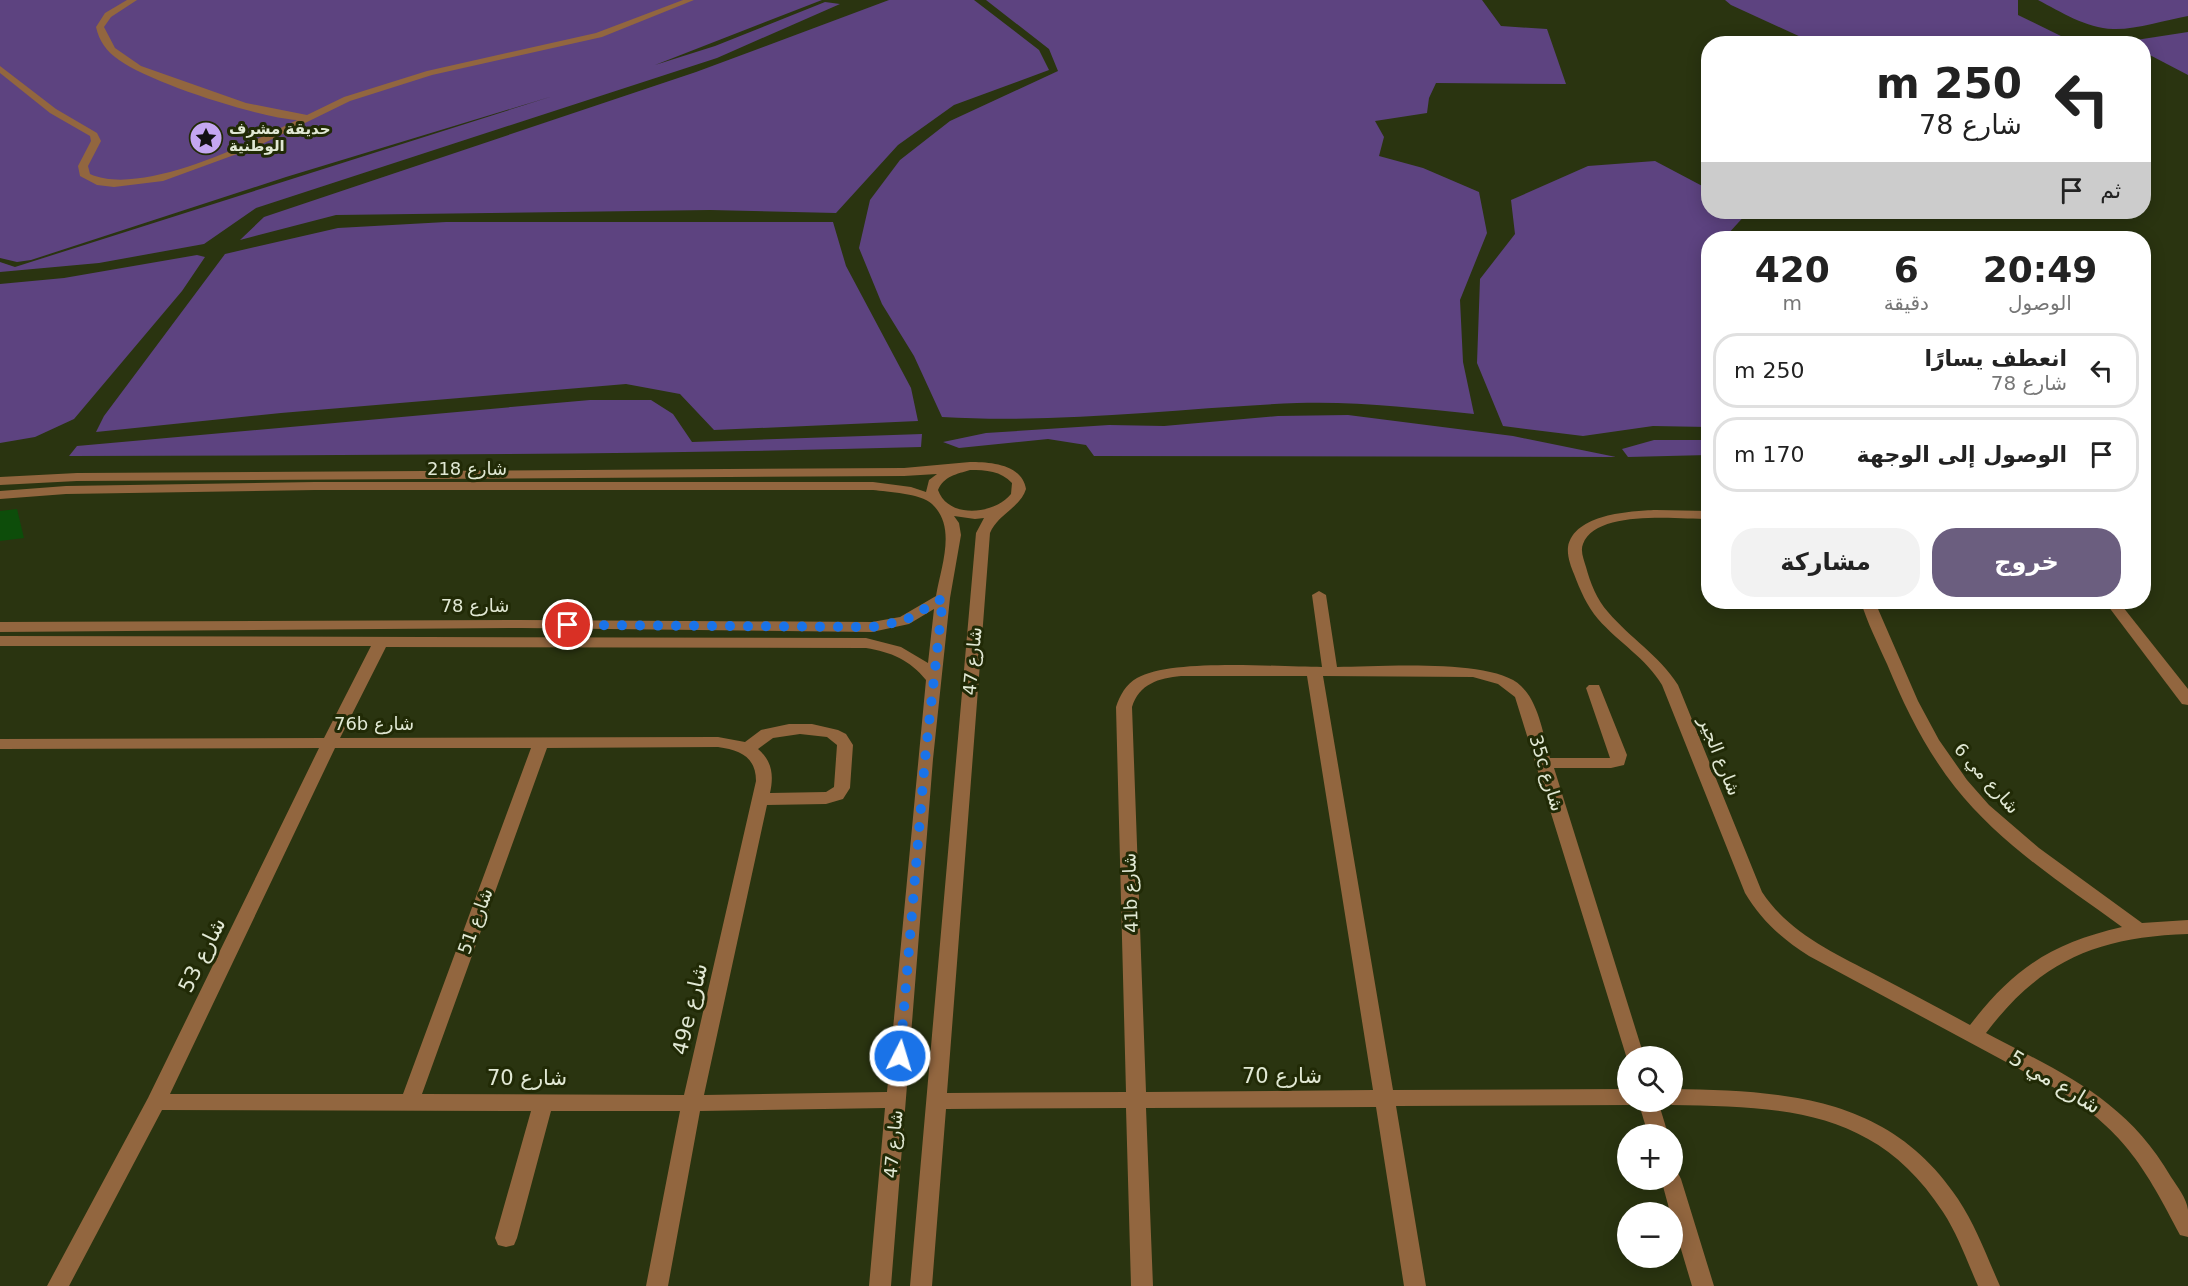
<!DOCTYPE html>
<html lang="ar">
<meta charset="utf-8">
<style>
body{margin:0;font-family:"DejaVu Sans","Noto Naskh Arabic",sans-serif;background:#f2f2f2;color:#222;direction:rtl;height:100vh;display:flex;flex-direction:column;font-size:22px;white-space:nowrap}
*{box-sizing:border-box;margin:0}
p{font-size:20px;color:#767676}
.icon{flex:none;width:33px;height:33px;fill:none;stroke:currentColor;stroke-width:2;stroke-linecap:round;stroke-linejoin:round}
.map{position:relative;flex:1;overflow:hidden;direction:ltr}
.panel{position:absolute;left:1701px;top:231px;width:450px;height:378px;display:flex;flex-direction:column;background:#fff;border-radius:24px;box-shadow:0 3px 15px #0003;direction:rtl}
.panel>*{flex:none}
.top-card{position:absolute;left:1701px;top:36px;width:450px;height:183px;border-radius:24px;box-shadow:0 3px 15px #0003;direction:rtl;background:#fff;color:#222;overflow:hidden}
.buttons{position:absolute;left:1617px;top:1046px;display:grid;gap:12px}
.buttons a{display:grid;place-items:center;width:66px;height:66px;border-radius:50%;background:#fff;box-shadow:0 3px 15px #0003;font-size:30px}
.pin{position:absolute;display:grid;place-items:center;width:51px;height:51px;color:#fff;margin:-26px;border:3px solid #fff;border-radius:50%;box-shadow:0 2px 6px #0007}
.me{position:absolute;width:66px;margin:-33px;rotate:5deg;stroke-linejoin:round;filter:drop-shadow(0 0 4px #0008)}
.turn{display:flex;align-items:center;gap:21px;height:126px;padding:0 30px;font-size:27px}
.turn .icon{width:78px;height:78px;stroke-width:2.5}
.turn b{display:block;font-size:42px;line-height:51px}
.then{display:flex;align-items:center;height:57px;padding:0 30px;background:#0003;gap:12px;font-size:22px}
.eta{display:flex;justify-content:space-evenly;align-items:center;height:102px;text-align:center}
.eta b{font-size:36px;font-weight:800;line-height:42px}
.button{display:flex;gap:12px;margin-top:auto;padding:12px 30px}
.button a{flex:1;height:69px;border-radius:24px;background:#6b5e7f;color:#fff;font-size:24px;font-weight:800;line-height:69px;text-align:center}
.button a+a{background:#f2f2f2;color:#222}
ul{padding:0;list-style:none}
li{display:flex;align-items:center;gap:18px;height:75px;margin:0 12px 9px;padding:0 18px;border:3px solid #e0e0e0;border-radius:24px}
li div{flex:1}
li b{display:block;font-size:22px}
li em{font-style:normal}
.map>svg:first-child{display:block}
</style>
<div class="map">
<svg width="2188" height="1286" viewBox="0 0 2188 1286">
<rect width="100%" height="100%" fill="#2a3410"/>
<g fill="#5d4380">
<polygon points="0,0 822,0 655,65 715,46 825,2 840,4 717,58 256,208 204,244 99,263 0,272 0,262 15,267 553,96 286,177 31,260 17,262 0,258"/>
<polygon points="889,0 974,0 1039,50 1049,70 954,105 898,145 836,213 710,210 336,215 240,240 264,217 696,72"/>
<path d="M 986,0 L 1482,0 L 1501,26 L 1547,29 L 1566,84 L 1436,83 L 1429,98 L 1427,113 L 1375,121 L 1384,137 L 1379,156 L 1423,168 L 1479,192 L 1487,233 L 1460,300 L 1463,362 L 1474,414 C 1416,408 1356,401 1297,403 C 1179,408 1061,424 942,417 L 914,356 L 882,304 L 859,248 L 870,200 L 900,160 L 950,121 L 1058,71 L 1049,49 Z"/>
<polygon points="1725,0 2018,0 2018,15 2065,38 1981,39 1924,44 1814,43 1731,5"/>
<path d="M 2038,0 L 2188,0 L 2188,16 C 2165,20 2135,30 2113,29 C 2086,28 2061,12 2038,0 Z"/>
<polygon points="2188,32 2188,75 2144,52 2144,44 2123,42"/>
<polygon points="1655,161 1708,189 1708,212 1748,212 1727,235 1730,238 1708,238 1708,427 1653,426 1583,436 1503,426 1477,363 1480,279 1515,234 1511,200 1588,166"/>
<polygon points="446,222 833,222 846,266 911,388 918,421 714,430 680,394 626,384 281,413 96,432 104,416 225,254 338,228"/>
<polygon points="197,255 205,257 182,291 74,419 35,437 0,443 0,284 64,278"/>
<path d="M 590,400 L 651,400 L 673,414 L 692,442 L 922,434 L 921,447 C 637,455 353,455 69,456 L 77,446 Z"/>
<polygon points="1348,415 1513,436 1616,457 1094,456 1086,445 1048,439 959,448 943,442 986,433 1109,425 1164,426 1278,416"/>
<polygon points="1654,440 1708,440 1708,455 1628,457 1622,449"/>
</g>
<polygon fill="#0d4d0a" points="17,509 24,538 0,541 0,511"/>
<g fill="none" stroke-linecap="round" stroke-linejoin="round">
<g fill="#92663f" fill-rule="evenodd">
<path d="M 127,0 L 137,0 L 111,17 L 104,27 L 115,48 L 141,66 L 246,103 L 307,115 L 344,97 L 427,71 L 596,33 L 683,0 L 694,0 L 602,37 L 432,75 L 350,101 L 256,147 L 163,181 L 114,187 L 97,185 L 80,176 L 78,166 L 91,141 L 90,136 L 50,113 L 0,73 L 0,66 L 56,109 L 97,133 L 101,141 L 88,166 L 90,174 C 141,197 248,144 297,120 C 257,117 151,83 119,60 C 107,52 99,41 96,27 L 105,13 Z"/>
<path d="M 970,462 C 990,462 1022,464 1026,489 C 1020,508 998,514 990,533 L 947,1093 L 1126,1092 L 1116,707 C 1120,695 1126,684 1137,678 C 1172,658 1279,667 1322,667 L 1312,595 L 1319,591 L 1326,595 L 1337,667 C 1378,667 1493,658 1521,686 C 1539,703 1543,735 1550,758 L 1610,758 L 1586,688 L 1589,685 L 1599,685 L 1627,755 L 1624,765 L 1611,768 L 1554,768 L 1644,1056 L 1628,1056 L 1628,1062 L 1515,697 L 1498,684 L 1473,677 L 1323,676 L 1393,1090 L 1628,1089 L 1628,1101 L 1636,1101 L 1635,1103 L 1628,1105 L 1396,1106 L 1426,1286 L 1404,1286 L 1376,1107 L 1146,1108 L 1153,1286 L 1131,1286 L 1126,1108 L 946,1109 L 932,1286 L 910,1286 L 976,533 L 984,518 L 975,519 L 954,516 L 959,523 L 961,535 L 950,598 L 933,759 L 891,1286 L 869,1286 L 885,1108 L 700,1111 L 668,1286 L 646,1286 L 680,1111 L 551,1111 L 517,1238 L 514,1245 L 506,1247 L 498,1245 L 495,1238 L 531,1111 L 162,1110 L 69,1286 L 47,1286 L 148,1098 L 319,748 L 0,749 L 0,739 L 324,738 L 371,646 L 0,646 L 0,636 L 866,638 L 901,647 L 928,663 L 934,609 L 909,624 L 872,632 L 521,628 L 0,632 L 0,622 L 521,620 L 872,622 L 900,617 L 936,596 C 941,566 957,527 932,504 C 920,493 888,492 873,490 L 315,490 L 66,494 L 0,499 L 0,491 L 66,486 L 315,482 L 873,482 L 911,487 L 926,492 L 929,480 L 937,474 L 904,476 L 77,481 L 0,485 L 0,477 L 77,473 L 904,468 ZM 970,470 C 986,470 1001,471 1012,483 L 1011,494 C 994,515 948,519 938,490 C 944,476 957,474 970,470 ZM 386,647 L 866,648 C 891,652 910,660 926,680 L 887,1092 L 704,1095 L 767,805 L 826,804 L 843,799 L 850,788 L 853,745 L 846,734 L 838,730 L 812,724 L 789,724 L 761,730 L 745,742 L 718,737 L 340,738 ZM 1181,676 L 1307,676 L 1373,1090 L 1146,1092 L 1132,707 C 1139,684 1159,678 1181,676 ZM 800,734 L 827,737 L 837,745 L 834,787 L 826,792 L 770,793 C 774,775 772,761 758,749 L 773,738 ZM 718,747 C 740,750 756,757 756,781 L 684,1095 L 422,1094 L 547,748 ZM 335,748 L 531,748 L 403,1094 L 170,1094 Z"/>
<path d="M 1656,510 L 1708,511 L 1708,519 C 1679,519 1596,509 1583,544 C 1580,551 1584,560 1586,567 C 1590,582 1597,600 1608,612 C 1631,639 1658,654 1678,685 L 1762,892 C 1789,933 1834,953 1876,975 C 1908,992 1939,1008 1970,1025 C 2014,968 2052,943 2122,927 C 2064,885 2000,844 1955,787 C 1926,750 1905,708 1887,664 C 1878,644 1867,622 1861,602 L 1875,602 L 1918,701 L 1939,740 L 1967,780 L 1989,805 L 2039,848 L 2142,923 L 2188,920 L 2188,934 C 2098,937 2041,960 1986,1033 C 2062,1073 2126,1099 2171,1177 C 2177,1186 2187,1199 2188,1210 C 2188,1218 2188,1228 2188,1237 L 2180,1235 C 2145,1168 2126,1134 2062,1092 L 1809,956 C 1782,939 1761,920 1745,893 L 1662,685 C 1646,658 1619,643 1598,619 C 1587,606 1580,590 1574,574 C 1571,567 1567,556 1568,547 C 1574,514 1630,511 1656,510 Z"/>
<polygon points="2105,602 2119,602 2188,689 2188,705 2182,704"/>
<path d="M 1672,1089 C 1784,1091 1889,1095 1958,1199 C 1976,1226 1987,1257 2000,1286 L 1978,1286 C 1967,1261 1958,1235 1943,1212 C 1876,1108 1782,1107 1672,1105 L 1664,1101 L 1672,1101 Z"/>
<polygon points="1638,1101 1658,1101 1668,1134 1648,1134"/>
<polygon points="1672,1171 1678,1173 1681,1179 1714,1286 1692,1286 1672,1219 1672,1212 1670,1212 1661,1179 1672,1179"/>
</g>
</g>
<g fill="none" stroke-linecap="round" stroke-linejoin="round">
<polyline stroke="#1a73e8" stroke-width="10" stroke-dasharray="0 18" points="568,625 872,627 904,621 943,598 925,759 900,1056"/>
</g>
<defs>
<symbol id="sight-disc" viewBox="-11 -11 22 22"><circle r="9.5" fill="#c4a7f1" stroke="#212a06"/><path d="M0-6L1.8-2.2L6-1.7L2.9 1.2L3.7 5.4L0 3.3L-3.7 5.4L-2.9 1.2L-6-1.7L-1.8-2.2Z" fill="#111"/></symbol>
</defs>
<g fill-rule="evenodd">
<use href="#sight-disc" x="187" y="119" width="38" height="38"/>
</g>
<g text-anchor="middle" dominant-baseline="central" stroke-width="6" stroke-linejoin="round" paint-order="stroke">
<g font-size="15" font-weight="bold" fill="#e1e8d4" stroke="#212a06" text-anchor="start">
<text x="229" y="129">حديقة مشرف<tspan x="229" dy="17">الوطنية</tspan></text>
</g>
<g font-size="18" fill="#e1e8d4" stroke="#212a06">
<text x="467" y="468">شارع 218</text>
<text x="475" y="605">شارع 78</text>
<text transform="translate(972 661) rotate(-85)">شارع 47</text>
<text x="374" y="723">76b شارع</text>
<text transform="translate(1720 756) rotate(68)">شارع الجير</text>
<text transform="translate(1547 773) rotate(73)">35c شارع</text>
<text transform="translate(1987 778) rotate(48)">شارع مي 6</text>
<text transform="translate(1130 893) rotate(-92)">41b شارع</text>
<text transform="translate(475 921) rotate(-70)">شارع 51</text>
<text transform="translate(893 1144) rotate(-85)">شارع 47</text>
</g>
<g font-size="21" fill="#e1e8d4" stroke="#212a06">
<text transform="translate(202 955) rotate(-64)">شارع 53</text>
<text transform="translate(690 1009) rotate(-77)">49e شارع</text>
<text x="1282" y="1076">شارع 70</text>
<text x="527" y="1078">شارع 70</text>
<text transform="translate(2055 1082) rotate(31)">شارع مي 5</text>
</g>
</g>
</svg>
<div class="buttons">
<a><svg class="icon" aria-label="search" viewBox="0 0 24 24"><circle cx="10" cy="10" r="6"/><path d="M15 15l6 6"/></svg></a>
<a>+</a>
<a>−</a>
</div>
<div class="pin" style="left:568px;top:625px;background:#d93025"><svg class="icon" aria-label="arrive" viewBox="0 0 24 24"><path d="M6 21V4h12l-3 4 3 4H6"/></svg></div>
<svg class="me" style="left:900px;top:1056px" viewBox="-20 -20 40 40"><circle r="17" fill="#1a73e8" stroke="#fff" stroke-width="3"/><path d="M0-11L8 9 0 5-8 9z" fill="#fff"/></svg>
<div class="top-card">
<div class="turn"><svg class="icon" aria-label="left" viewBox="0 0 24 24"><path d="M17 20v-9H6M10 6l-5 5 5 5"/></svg><div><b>250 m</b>شارع 78</div></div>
<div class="then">ثم<svg class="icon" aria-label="arrive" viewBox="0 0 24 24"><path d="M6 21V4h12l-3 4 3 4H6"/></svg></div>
</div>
<section class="panel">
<div class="eta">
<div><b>20:49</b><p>الوصول</p></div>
<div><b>6</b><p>دقيقة</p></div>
<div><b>420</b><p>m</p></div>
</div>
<ul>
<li><svg class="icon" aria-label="left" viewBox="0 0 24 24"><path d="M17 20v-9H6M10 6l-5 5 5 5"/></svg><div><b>انعطف يسارًا</b><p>شارع 78</p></div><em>250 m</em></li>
<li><svg class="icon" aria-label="arrive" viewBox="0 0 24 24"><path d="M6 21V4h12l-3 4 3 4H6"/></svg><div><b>الوصول إلى الوجهة</b></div><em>170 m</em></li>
</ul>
<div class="button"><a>خروج</a><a>مشاركة</a></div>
</section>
</div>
